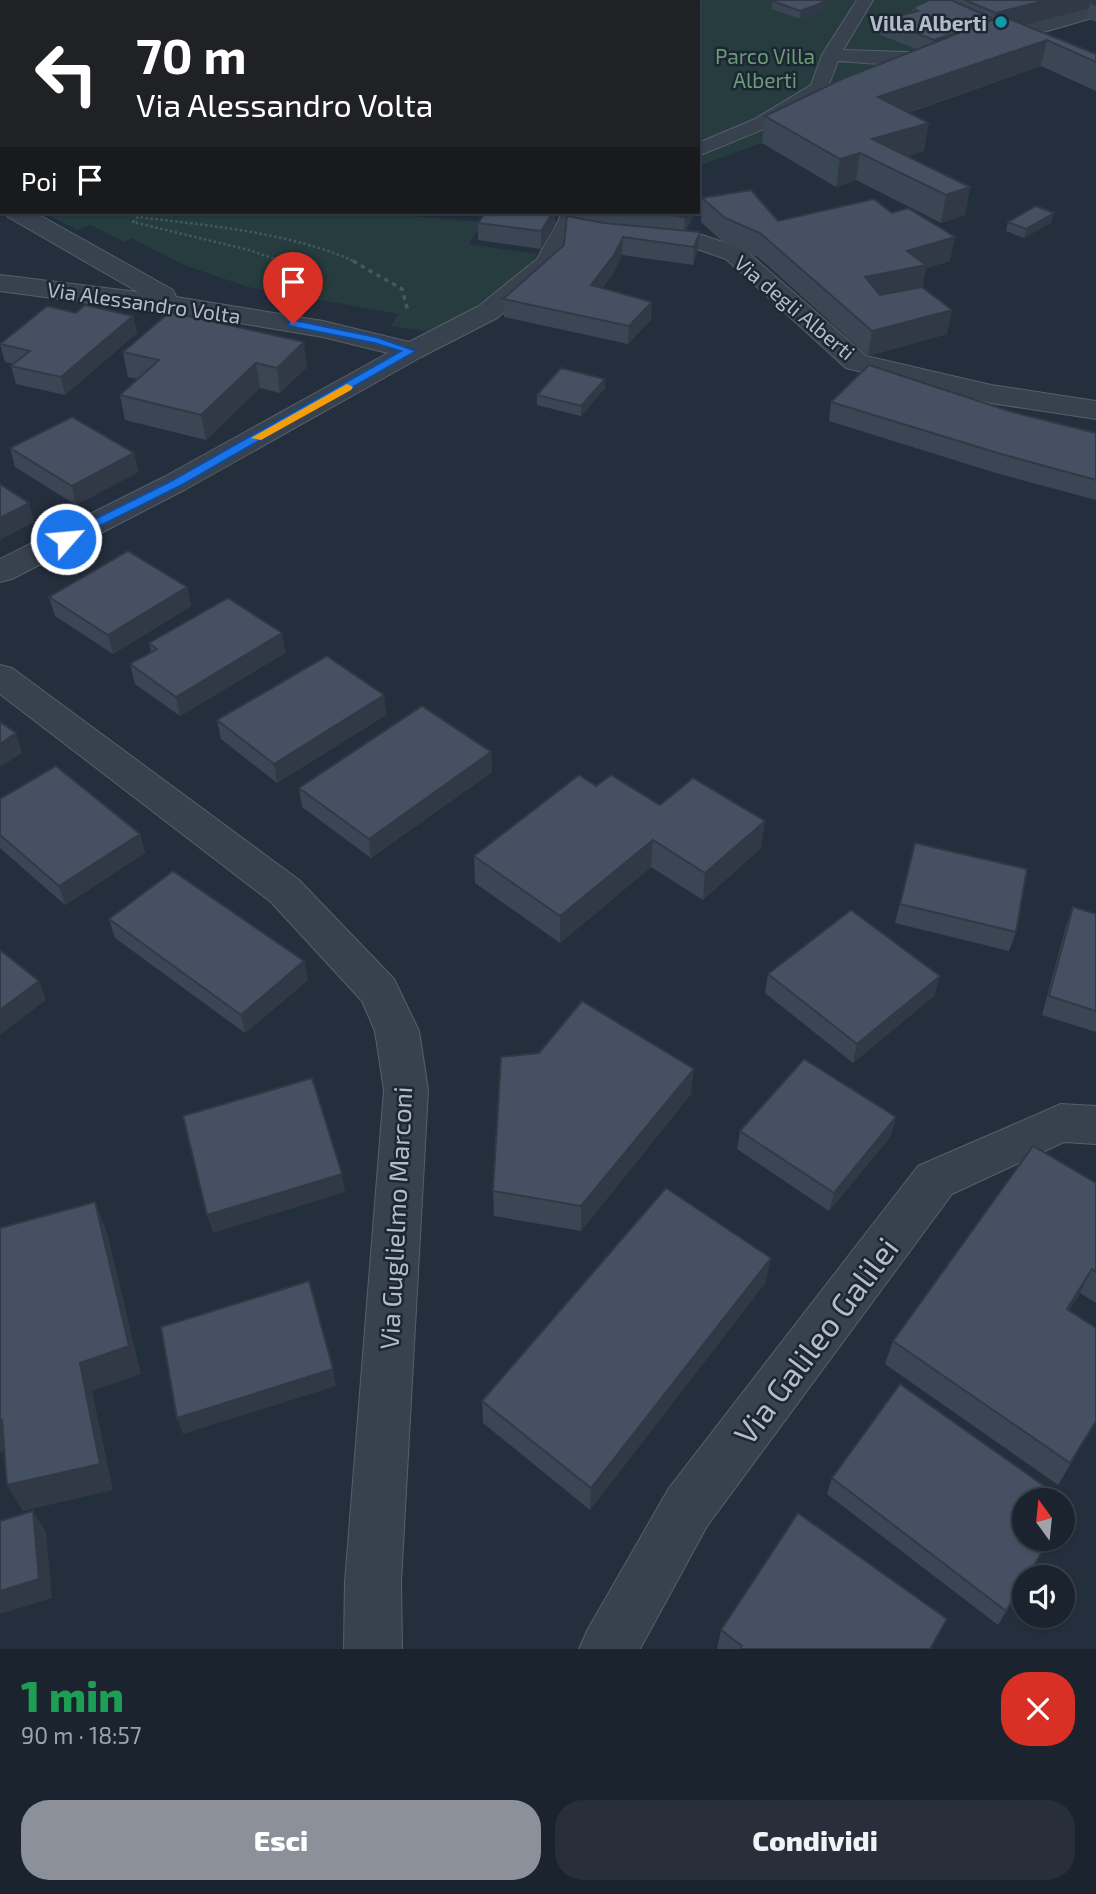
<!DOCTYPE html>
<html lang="it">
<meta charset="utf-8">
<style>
body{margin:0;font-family:"Exo 2",sans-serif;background:#282f3a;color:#f1f3f6;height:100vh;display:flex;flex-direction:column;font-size:26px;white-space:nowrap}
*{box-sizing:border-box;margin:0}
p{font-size:23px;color:#a0a4aa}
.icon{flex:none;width:38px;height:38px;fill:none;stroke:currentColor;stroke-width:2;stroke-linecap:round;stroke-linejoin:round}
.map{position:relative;height:1649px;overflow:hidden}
.panel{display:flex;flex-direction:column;background:#1b232e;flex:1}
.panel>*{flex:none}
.banner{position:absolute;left:0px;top:0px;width:700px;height:214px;box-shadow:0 2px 5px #0004,0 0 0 2px #39404a;background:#202124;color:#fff;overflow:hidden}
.needle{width:46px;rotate:345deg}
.fabs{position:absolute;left:1012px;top:1488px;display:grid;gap:14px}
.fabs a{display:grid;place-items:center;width:63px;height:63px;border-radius:50%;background:#1b232e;box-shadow:0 2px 5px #0004,0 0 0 2px #39404a;font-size:35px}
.pin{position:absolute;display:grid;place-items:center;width:60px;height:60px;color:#fff;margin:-72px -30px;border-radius:50% 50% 50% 0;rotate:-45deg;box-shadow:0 0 7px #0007}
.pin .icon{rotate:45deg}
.me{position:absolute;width:77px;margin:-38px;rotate:63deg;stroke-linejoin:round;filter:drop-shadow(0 0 5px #0008)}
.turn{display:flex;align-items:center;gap:24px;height:147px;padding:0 21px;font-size:32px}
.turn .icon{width:91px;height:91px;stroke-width:2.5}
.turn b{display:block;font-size:49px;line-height:60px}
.then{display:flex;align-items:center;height:66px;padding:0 21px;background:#0003;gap:14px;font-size:26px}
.round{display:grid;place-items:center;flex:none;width:74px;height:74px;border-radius:28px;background:#282f3a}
.head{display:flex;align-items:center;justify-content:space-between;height:119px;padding:0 21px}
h1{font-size:42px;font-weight:800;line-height:52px;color:#1e9e55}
.cta{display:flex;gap:14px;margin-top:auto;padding:14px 21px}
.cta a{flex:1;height:80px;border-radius:28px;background:#8c9099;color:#fff;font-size:28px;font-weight:800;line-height:80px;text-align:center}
.cta a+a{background:#282f3a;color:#f1f3f6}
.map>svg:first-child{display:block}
</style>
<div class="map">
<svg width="1096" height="1649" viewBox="0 0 1096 1649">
<rect width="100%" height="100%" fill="#242f3e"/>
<g fill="#263c3f">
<polygon points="266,0 962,0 881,35 931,55 762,143 698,166 698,2 262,2"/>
<polygon points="43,212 363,212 483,222 469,244 537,254 532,263 466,315 431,332 391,326 398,314 248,287 184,265 131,238 125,242 91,225 77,230"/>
</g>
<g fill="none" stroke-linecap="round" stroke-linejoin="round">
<defs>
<g id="service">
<path d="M 857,0 L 873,0 L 843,50 L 937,53 L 946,58 C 934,71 858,62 838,61 L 826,92 L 769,127 L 698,156 L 698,143 L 755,119 L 811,85 L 822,55 Z"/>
<polygon points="561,212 581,212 576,227 562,227 558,223"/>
</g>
<g id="minor">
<polygon points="1096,5 1096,17 984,49 977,47 974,43 977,39"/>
<rect x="0" y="180" width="2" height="14"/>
<polygon points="5,212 34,212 173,290 176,297 323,321 409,342 479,306 537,259 560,218 569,216 578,218 581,223 556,268 497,318 421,357 186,489 12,579 0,582 0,559 164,477 388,353 323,337 233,322 0,291 0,275 138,292 8,217"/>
<polygon points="646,227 702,235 744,249 866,356 991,385 1096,401 1096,419 991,403 846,368 726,259 697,249 637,239 634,234 637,229"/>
<polygon points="0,665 12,668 299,880 394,979 419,1031 428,1090 401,1582 402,1649 344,1649 345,1582 384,1090 375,1031 362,1001 271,902 0,694"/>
<polygon points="1061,1104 1096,1106 1096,1144 1064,1142 952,1194 707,1526 640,1649 579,1649 588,1629 669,1488 918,1166"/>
</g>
</defs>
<use href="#service" stroke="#565f6c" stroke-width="2"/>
<use href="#minor" stroke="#565f6c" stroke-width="2"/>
<path stroke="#44595c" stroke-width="2.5" stroke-dasharray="2.5 2.5" stroke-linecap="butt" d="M 283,262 L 249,250 L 133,222 L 138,217 C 211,226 289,232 356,262"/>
<g stroke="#44595c" stroke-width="3.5" stroke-dasharray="4.5 4.5" stroke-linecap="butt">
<polyline points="279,261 317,278 322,291"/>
<polyline points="353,261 402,289 408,311"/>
</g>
<use href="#service" fill="#38414e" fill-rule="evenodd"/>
<use href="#minor" fill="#38414e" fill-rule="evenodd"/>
</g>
<g fill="#3b4654">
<polygon points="929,0 1096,0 1096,22 1086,18 1089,8 1026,25 1096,54 1096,91 1041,66 908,113 924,151 907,156 970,187 965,215 941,223 856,180 836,187 762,143 765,116 916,49 880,35 882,20 912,13 912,8"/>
<polygon points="772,1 825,2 824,10 800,19 772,9"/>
<polygon points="2,41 2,159 0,159 0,42"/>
<polygon points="702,198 778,221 950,261 926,268 922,288 947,334 868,356 758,257 723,242 701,222"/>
<polygon points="486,212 555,212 555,226 541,249 478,240 478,223"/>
<polygon points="576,212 695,212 694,215 686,230 698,249 693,265 622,255 614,272 602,288 651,320 628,344 504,317 503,299 564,245 576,217"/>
<polygon points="1008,222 1052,222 1024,238 1006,231"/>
<polygon points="76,313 133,316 137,333 65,395 16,384 11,366 14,364 5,362 0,344"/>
<polygon points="123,352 307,367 280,393 260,388 206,440 125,420 120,395 138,379 128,377"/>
<polygon points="605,379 605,388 581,416 537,405 537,395"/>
<polygon points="831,402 1012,412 1096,433 1096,500 996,473 829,421"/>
<polygon points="10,448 134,453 138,472 76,505 15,467"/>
<polygon points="187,587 191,606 113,654 55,616 49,597"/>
<polygon points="282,633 285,653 180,716 135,684 130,664 151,652 149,643"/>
<polygon points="384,695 386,715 277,783 221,739 217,720"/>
<polygon points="491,752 492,772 371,858 302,807 299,788"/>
<polygon points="596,786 660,805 765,821 761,848 703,900 651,867 560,943 475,883 474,856"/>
<polygon points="0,799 140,834 145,853 65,905 0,848"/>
<polygon points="915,843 1016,932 1009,951 895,923"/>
<polygon points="1073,907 1096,914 1096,1032 1042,1015 1066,926"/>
<polygon points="109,919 304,961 308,980 245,1033 115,938"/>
<polygon points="768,974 935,995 853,1063 765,993"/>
<polygon points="539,1053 691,1094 581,1231 494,1216 493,1191"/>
<polygon points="740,1131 891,1136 829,1211 737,1149"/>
<polygon points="1096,1183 1096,1303 1080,1293 1069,1310 1096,1422 1058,1485 885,1364 893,1341"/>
<polygon points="766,1282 590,1510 483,1423 482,1401"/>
<polygon points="832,1478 1024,1582 998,1625 827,1494"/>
<polygon points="721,1630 931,1649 717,1649"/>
</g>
<g fill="#303945">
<polygon points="214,0 244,0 245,2 211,2"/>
<polygon points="1047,0 1096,0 1096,6 1090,3 1089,8 992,34 996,13"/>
<polygon points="825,2 824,10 800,19 800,11"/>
<polygon points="995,19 931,55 934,40"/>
<polygon points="1047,40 1041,66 874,124 878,97"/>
<polygon points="929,123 924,151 881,163 872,139"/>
<polygon points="860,153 856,180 836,187 840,159"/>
<polygon points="970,187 965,215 941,223 946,195"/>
<polygon points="553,212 555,212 555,226 541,249 541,231"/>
<polygon points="688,212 695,212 694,215 684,234 685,217"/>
<polygon points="1054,213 1052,222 1024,238 1026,229"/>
<polygon points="700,232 698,249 693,265 694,247"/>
<polygon points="623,237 622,255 614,272 591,303 591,285"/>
<polygon points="955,237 950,261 926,268 922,290 862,302 865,277 907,251"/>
<polygon points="652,302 651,320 628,344 629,326"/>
<polygon points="952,310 947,334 868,356 872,331"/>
<polygon points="133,316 137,333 65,395 61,377"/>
<polygon points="304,342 307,367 280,393 277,368"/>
<polygon points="256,363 260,388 206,440 201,415"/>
<polygon points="605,379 605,388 581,416 581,406"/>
<polygon points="134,453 138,472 76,505 72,486"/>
<polygon points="29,503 34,522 0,540 0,518"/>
<polygon points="187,587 191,606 113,654 108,635"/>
<polygon points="282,633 285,653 180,716 176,697"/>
<polygon points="384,695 386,715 277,783 274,764"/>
<polygon points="16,733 22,753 0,767 0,744"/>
<polygon points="491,752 492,772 371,858 369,839"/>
<polygon points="765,821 761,848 703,900 705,873"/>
<polygon points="140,834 145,853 65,905 59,886"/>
<polygon points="653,840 651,867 560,943 560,916"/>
<polygon points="304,961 308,980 245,1033 241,1015"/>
<polygon points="940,976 935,995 853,1063 857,1044"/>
<polygon points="39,981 46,1000 0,1035 0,1010"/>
<polygon points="694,1069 691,1094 581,1231 581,1206"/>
<polygon points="896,1117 891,1136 829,1211 834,1193"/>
<polygon points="342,1174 345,1192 213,1233 207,1215"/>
<polygon points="95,1202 107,1232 141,1374 92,1391 113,1490 23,1511 7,1485"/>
<polygon points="771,1258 766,1282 590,1510 591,1488"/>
<polygon points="1092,1269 1080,1293 1055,1333 1067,1309"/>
<polygon points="333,1369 336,1386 183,1434 177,1418"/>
<polygon points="0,1420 2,1420 18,1447 0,1453"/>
<polygon points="33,1511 46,1532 52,1598 0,1614 0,1591"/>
</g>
<g fill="#455162" stroke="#303945" stroke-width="2">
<polygon points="139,0 214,0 211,2 135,2"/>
<polygon points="776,0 820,0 825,2 800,11 772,1"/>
<polygon points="929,0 951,0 994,19 934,40 882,20 918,11 912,8"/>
<polygon points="965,0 1047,0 996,13"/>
<polygon points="1002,16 1096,54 1096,62 1047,40 878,97 929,123 872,139 970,187 946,195 860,153 840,159 765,116 842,79"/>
<polygon points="2,41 2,86 0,86 0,42"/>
<polygon points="0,98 2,99 2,132 0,132"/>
<polygon points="751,190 778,221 874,199 892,213 908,208 955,237 907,251 926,265 865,277 880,295 922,287 952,310 872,331 760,233 725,218 702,198"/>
<polygon points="1036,206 1054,213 1026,229 1008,222"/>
<polygon points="486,212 553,212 541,231 478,223"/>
<polygon points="650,212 688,212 685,217"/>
<polygon points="567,216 604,223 700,232 694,247 623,237 614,255 591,285 652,302 629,326 503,299 564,245"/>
<polygon points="85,305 133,316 61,377 11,366 30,351 0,344 47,306 76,313"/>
<polygon points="170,312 304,342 277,368 256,363 201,415 120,395 159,360 123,352"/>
<polygon points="869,365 1012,412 1096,433 1096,480 1001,454 831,402"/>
<polygon points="561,368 605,379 581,406 537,395"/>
<polygon points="72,417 134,453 72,486 10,448"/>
<polygon points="0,484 29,503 0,518"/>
<polygon points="128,551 187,587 108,635 49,597"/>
<polygon points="228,598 282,633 176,697 130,664 157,649 149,643"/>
<polygon points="327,656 384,695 274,764 217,720"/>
<polygon points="422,706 491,752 369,839 299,788"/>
<polygon points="0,722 16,733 0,744"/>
<polygon points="56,766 140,834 59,886 0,835 0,799"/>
<polygon points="579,775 596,786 611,775 660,805 693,778 765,821 705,873 653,840 560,916 474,856"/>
<polygon points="915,843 1027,869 1016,932 900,904"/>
<polygon points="173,871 304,961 241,1015 109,919"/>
<polygon points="1073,907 1096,914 1096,1011 1049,996"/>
<polygon points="851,910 940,976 857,1044 768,974"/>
<polygon points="0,950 39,981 0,1010"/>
<polygon points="582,1001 694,1069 581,1206 493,1191 501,1057 539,1053"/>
<polygon points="804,1059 896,1117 834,1193 740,1131"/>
<polygon points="312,1078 342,1174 207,1215 183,1116"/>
<polygon points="1033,1146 1096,1183 1096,1272 1092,1269 1067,1309 1096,1328 1096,1421 1070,1463 893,1341"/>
<polygon points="666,1188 771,1258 591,1488 482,1401"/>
<polygon points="95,1202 129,1346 80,1363 100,1464 7,1485 2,1420 0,1420 0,1228"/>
<polygon points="309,1281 333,1369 177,1418 161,1327"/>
<polygon points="900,1384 1071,1505 1062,1519 1062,1500 1024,1500 1024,1538 1050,1538 1027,1577 1024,1577 1024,1582 1006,1611 832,1478"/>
<polygon points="33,1511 39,1579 0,1591 0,1521"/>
<polygon points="798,1513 947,1619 930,1649 740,1649 742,1646 721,1630"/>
</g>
<polygon fill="#1a73e8" stroke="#114b97" stroke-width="2" points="293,320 376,337 416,351 180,486 70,541 61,541 61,536 171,481 401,351 374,343 289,326 289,321"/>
<polygon fill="#f59e0b" points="347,384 353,387 351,390 261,440 251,438"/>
<circle fill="#0f9aa8" stroke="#1d2633" stroke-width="2.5" cx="1001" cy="22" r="7"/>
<g text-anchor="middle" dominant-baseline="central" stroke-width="5" stroke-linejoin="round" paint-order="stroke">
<g font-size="21" font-weight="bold" fill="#b4bcc9" stroke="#1d2633" text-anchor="end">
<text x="987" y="22">Villa Alberti</text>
</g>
<g font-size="21" fill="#6b9a76" stroke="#1d2633">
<text x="765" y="55">Parco Villa<tspan x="765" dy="24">Alberti</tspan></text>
</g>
<g font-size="21" fill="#b4bcc9" stroke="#1d2633">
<text transform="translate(144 302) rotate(8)">Via Alessandro Volta</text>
<text transform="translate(795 307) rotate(40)">Via degli Alberti</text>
</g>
<g font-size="26" fill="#b4bcc9" stroke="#1d2633">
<text transform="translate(395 1218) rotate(-87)">Via Guglielmo Marconi</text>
</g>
<g font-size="32" fill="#b4bcc9" stroke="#1d2633">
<text transform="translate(815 1340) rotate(-53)">Via Galileo Galilei</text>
</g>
</g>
</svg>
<div class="fabs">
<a><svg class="needle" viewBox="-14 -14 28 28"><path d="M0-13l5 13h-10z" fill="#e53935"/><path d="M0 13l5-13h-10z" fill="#a0a4aa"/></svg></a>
<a><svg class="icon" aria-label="sound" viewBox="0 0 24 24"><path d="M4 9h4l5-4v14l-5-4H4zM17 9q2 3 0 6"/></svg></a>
</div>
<div class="pin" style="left:293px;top:324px;background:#d93025"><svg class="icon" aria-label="arrive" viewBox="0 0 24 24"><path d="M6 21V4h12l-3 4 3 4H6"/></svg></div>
<svg class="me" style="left:66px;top:539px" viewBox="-20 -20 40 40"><circle r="17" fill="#1a73e8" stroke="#fff" stroke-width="3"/><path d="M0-11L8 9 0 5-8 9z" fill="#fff"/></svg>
<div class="banner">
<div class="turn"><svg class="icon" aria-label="left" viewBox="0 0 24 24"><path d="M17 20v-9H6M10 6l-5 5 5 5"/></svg><div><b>70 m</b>Via Alessandro Volta</div></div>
<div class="then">Poi<svg class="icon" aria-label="arrive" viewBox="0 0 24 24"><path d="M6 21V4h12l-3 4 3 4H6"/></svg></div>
</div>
</div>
<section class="panel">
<div class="head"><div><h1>1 min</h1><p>90 m · 18:57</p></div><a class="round" style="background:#d93025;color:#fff"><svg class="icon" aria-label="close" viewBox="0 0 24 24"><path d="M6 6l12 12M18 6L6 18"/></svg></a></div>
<div class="cta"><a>Esci</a><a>Condividi</a></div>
</section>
